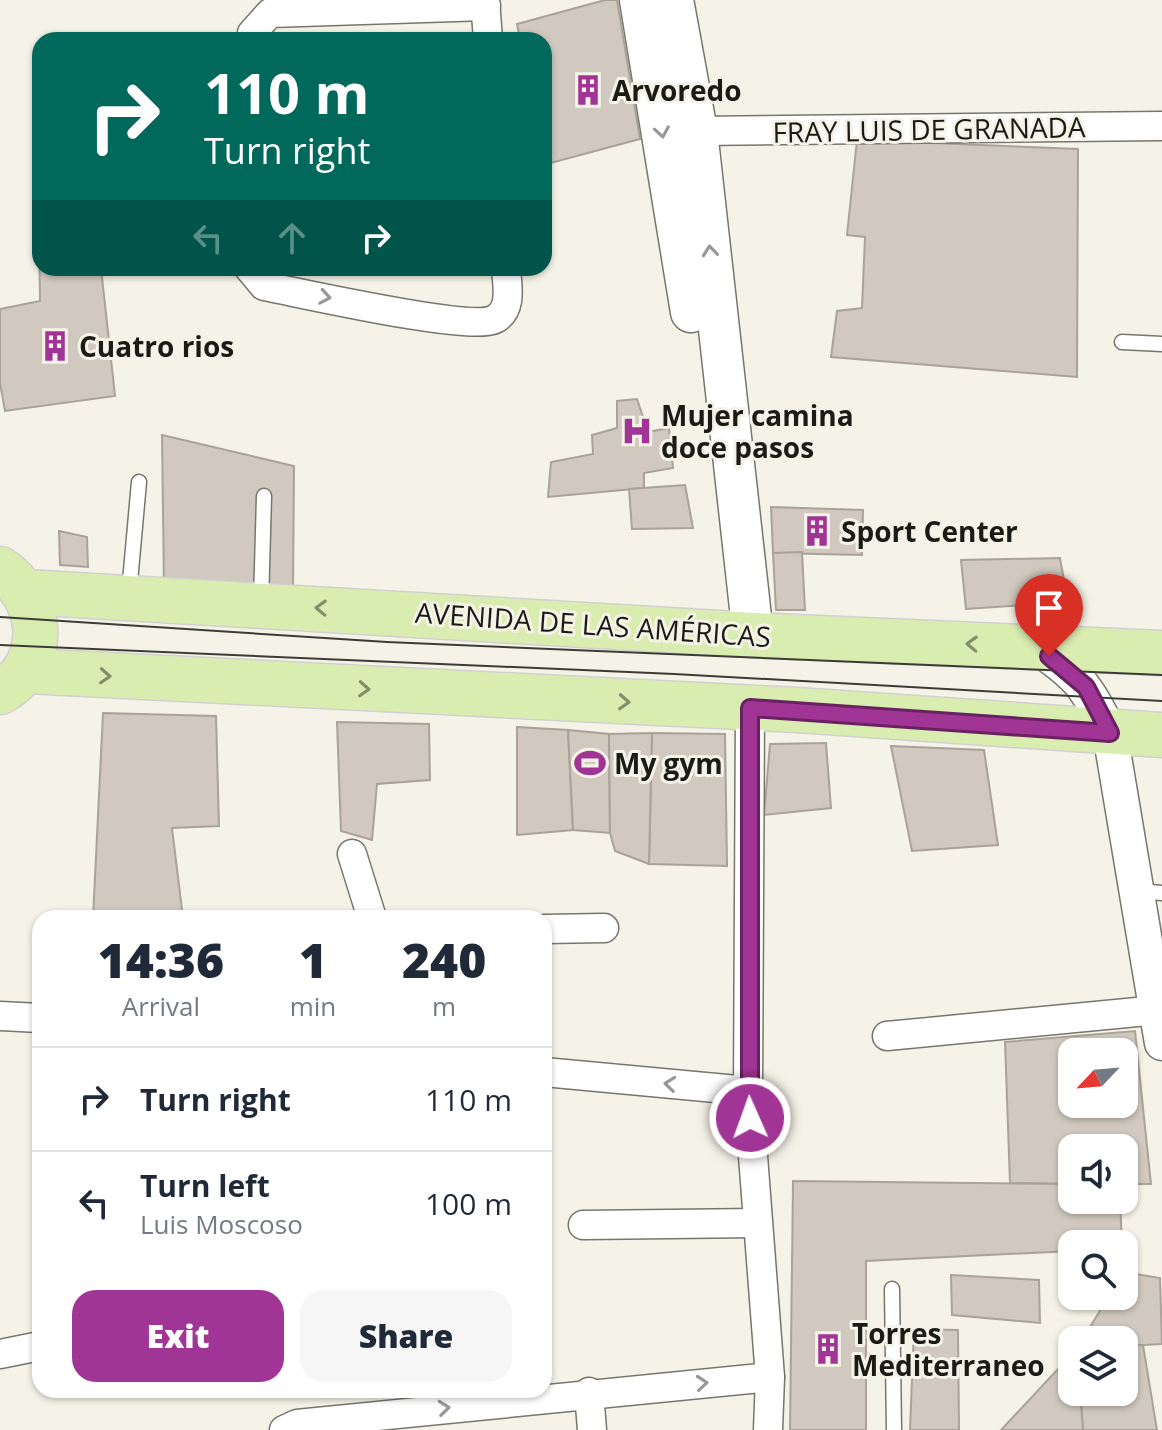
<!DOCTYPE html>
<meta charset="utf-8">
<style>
body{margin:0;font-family:"Open Sans",sans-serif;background:#f6f6f7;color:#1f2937;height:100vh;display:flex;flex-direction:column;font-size:30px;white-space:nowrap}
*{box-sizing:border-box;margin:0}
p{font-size:26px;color:#747a83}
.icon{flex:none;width:44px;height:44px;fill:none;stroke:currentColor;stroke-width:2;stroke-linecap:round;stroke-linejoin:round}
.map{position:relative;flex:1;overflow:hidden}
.panel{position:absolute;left:32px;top:910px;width:520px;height:488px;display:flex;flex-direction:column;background:#fff;border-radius:24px;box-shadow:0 2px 6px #0004}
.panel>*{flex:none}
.guide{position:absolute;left:32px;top:32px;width:520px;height:244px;border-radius:24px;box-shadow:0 2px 6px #0004;background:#00695c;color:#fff;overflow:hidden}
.needle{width:52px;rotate:244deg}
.controls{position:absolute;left:1058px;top:1038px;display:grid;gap:16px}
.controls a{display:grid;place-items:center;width:80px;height:80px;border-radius:16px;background:#fff;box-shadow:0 2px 6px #0004;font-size:40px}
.pin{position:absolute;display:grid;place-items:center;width:68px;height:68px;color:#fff;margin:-82px -34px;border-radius:50% 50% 50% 0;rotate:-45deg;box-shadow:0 0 8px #0007}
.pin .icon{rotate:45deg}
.me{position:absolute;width:88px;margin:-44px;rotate:358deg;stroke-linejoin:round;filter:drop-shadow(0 0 6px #0008)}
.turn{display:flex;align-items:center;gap:28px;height:168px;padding:0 40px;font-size:36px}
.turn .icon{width:104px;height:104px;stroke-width:2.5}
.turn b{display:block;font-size:56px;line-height:68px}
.lanes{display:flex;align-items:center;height:76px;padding:0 40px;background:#0003;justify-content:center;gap:40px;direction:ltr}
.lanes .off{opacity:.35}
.eta{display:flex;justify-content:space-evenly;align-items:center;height:136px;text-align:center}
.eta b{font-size:48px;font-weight:800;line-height:56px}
.button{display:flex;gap:16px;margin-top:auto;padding:16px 40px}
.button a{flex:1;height:92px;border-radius:24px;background:#a13595;color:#fff;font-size:32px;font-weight:800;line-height:92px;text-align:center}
.button a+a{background:#f6f6f7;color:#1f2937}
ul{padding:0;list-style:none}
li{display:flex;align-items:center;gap:24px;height:104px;padding:0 40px;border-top:2px solid #e0e1e3}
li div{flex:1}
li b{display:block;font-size:30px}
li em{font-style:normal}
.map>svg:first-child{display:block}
</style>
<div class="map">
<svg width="1162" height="1430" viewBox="0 0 1162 1430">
<rect width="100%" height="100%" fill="#f5f3e7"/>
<g fill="#d1c9bf" stroke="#aaa299" stroke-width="2" fill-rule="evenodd">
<polygon points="605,0 617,0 640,139 547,164 544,40 520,40 517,24"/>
<polygon points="857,140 1078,149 1077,377 831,357 837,311 862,308 865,237 847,235"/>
<polygon points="40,225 40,268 101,268 115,396 5,411 0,383 0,309 40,301 39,226"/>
<polygon points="637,399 648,432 669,428 673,468 644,473 644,488 548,497 551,462 593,454 592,435 617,428 617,401"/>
<polygon points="162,435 294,466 293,594 164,587"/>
<polygon points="685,485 693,528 632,529 629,489"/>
<polygon points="771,507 863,510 862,555 773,553"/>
<polygon points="59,531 87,537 88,567 60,565"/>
<polygon points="802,552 805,610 776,610 773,553"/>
<polygon points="1060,558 1068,602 966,609 961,560"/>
<polygon points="103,713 216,716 219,826 172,828 183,918 93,918"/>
<polygon points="337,722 429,724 430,780 377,784 372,840 341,831"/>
<polygon points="517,727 568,730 573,830 517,835"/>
<polygon points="568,730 609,734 610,833 573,830"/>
<polygon points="652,733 725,734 727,866 649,864"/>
<polygon points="652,733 649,864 615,851 610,833 609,734"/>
<polygon points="826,743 831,808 764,815 770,744"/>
<polygon points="891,746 984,750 998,845 912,851"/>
<path d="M 1135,1031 L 1151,1184 L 1124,1184 L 1124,1148 L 1072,1148 L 1072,1184 L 1010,1183 L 1005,1042 ZM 1072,1052 L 1124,1052 L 1124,1104 L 1072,1104 Z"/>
<polygon points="793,1181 1072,1184 1072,1200 1120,1200 1122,1244 1072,1244 1072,1251 866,1261 866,1430 790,1430"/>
<polygon points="1124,1272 1160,1278 1162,1344 1124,1346 1124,1340 1082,1340 1109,1296 1124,1296"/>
<polygon points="951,1275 1039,1280 1040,1323 952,1315"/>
<polygon points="914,1329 958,1330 959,1430 910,1430"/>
<polygon points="1143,1345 1157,1430 1083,1430 1080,1392 1124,1392 1124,1346"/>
<polygon points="1072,1354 1072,1392 1080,1392 1083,1430 1001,1430"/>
</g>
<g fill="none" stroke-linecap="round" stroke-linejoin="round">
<defs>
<g id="service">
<polyline points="1122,342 1162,344"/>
<polyline points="129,593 139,482"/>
<polyline points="261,603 264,496"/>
<polyline points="1138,891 1162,893"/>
<polyline points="892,1289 894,1430"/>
</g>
<g id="minor">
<polyline points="485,0 488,40"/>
<polyline points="252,40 252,33 270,13 486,6"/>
<polyline points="697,131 1162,126"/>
<path d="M 249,268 L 264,286 C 301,293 471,332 495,319 C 513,309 507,285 506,268"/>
<polyline points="750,708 748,1091 770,1377 768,1430"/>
<polyline points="352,854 372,918"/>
<polyline points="544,929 604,928"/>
<polyline points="0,1016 40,1018"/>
<polyline points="887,1036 1158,1010"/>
<polyline points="544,1072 748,1091"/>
<polyline points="583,1225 757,1223"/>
<polyline points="0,1354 40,1346"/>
<polyline points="589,1392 592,1430"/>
<polyline points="284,1430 297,1424 770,1377"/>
</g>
<path id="tertiary" d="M 1035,646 C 1080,676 1086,686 1110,733 L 1162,1043"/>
<g id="secondary">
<polyline points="640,0 691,312"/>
<polyline points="673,0 697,131 753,635"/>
</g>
<g id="primary">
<path d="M 0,569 C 45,598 49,666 0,692"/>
<polyline points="25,592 753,635 1162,653"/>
<polyline points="27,671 797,710 1162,735"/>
</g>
</defs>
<use href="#service" stroke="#78766b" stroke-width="17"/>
<use href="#minor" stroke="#78766b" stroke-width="31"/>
<use href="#tertiary" stroke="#78766b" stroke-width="37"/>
<use href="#secondary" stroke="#78766b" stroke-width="43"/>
<use href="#primary" stroke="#d1d1d0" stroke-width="47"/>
<use href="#service" stroke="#fff" stroke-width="14"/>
<use href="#minor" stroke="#fff" stroke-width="28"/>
<use href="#tertiary" stroke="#fff" stroke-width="34"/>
<use href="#secondary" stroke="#fff" stroke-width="40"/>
<use href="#primary" stroke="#daedb0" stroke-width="44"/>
<g stroke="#3c3c36" stroke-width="2">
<polyline points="0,617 387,642 1162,675"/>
<polyline points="0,645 674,674 1162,701"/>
</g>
</g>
<defs><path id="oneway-chevron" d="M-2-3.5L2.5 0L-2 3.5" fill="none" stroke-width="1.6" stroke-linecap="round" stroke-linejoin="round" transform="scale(2)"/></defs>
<g stroke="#989896">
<use href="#oneway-chevron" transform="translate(662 132) rotate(81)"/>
<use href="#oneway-chevron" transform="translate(710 251) rotate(-96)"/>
<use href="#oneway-chevron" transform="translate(325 297) rotate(10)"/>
<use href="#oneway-chevron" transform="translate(670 1084) rotate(-174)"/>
<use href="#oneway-chevron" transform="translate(702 1383) rotate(-5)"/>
<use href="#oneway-chevron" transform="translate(444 1408) rotate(-6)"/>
</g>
<g stroke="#848e6b">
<use href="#oneway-chevron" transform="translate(321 608) rotate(-178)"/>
<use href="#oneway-chevron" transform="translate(972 644) rotate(-178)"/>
<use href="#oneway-chevron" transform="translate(105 676) rotate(3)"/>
<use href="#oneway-chevron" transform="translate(364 689) rotate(3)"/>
<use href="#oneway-chevron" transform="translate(624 702) rotate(3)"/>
</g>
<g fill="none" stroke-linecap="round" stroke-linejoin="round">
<defs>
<polyline id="route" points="750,1118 750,708 1110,733 1086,687 1049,656"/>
</defs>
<use href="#route" stroke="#692261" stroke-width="20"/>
<use href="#route" stroke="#a13595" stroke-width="14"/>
</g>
<defs>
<symbol id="building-bare" viewBox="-9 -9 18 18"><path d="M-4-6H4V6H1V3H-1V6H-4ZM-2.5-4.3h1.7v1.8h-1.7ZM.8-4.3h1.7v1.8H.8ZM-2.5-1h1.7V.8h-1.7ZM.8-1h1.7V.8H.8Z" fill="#a13595" stroke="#f5f3e7" stroke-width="2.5" paint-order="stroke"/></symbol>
<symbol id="hospital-bare" viewBox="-9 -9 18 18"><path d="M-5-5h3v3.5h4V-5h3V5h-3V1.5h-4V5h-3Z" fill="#a13595" stroke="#f5f3e7" stroke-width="2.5" paint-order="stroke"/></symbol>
<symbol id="stadium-bare" viewBox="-9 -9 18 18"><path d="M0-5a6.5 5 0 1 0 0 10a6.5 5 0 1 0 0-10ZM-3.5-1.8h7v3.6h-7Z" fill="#a13595" stroke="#f5f3e7" stroke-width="2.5" paint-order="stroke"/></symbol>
</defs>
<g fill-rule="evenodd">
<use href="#building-bare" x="566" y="68" width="44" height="44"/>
<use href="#building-bare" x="33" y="324" width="44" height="44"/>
<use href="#hospital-bare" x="615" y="409" width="44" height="44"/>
<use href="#building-bare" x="795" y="509" width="44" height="44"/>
<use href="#stadium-bare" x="568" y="741" width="44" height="44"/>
<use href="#building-bare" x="806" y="1327" width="44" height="44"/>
</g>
<g text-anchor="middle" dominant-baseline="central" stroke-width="6" stroke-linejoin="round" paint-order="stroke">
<g font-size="28" font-weight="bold" fill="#1b1b16" stroke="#f5f3e7" text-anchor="start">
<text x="612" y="90">Arvoredo</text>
<text x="79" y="346">Cuatro rios</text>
<text x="661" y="415">Mujer camina<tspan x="661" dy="32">doce pasos</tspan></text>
<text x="841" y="531">Sport Center</text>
<text x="614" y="763">My gym</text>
<text x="852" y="1333">Torres<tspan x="852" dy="32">Mediterraneo</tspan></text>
</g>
<g font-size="28" fill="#1b1b16" stroke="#f5f3e7">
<text transform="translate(929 129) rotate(-1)">FRAY LUIS DE GRANADA</text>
<text transform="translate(593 624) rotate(4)">AVENIDA DE LAS AMÉRICAS</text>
</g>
</g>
</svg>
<div class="controls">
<a><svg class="needle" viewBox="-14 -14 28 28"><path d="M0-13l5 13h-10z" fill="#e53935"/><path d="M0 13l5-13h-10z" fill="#747a83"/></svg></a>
<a><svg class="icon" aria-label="sound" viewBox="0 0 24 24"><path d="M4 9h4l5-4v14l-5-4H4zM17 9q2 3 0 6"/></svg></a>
<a><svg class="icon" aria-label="search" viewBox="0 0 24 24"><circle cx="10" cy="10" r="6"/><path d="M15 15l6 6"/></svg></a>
<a><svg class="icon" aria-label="layers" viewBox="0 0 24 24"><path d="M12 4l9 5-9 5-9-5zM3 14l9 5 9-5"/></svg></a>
</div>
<div class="pin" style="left:1049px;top:656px;background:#d93025"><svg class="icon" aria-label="arrive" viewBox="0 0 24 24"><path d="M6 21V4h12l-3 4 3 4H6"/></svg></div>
<svg class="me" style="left:750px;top:1118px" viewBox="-20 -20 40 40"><circle r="17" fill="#a13595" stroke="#fff" stroke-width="3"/><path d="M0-11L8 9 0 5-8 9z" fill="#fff"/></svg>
<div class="guide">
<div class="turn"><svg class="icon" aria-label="right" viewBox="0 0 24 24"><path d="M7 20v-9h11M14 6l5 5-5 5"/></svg><div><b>110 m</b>Turn right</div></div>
<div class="lanes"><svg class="icon off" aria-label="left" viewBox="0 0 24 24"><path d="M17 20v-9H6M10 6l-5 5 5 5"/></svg><svg class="icon off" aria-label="ahead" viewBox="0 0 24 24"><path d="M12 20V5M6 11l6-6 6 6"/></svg><svg class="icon" aria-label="right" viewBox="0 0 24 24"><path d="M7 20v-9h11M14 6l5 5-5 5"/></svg></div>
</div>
<section class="panel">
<div class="eta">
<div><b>14:36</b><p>Arrival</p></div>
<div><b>1</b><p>min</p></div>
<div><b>240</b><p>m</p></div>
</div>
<ul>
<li><svg class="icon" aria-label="right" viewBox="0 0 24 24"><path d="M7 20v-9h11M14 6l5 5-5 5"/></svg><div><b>Turn right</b></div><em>110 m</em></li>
<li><svg class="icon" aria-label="left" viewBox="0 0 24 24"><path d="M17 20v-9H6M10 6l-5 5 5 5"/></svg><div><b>Turn left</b><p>Luis Moscoso</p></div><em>100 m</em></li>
</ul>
<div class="button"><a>Exit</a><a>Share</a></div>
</section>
</div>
